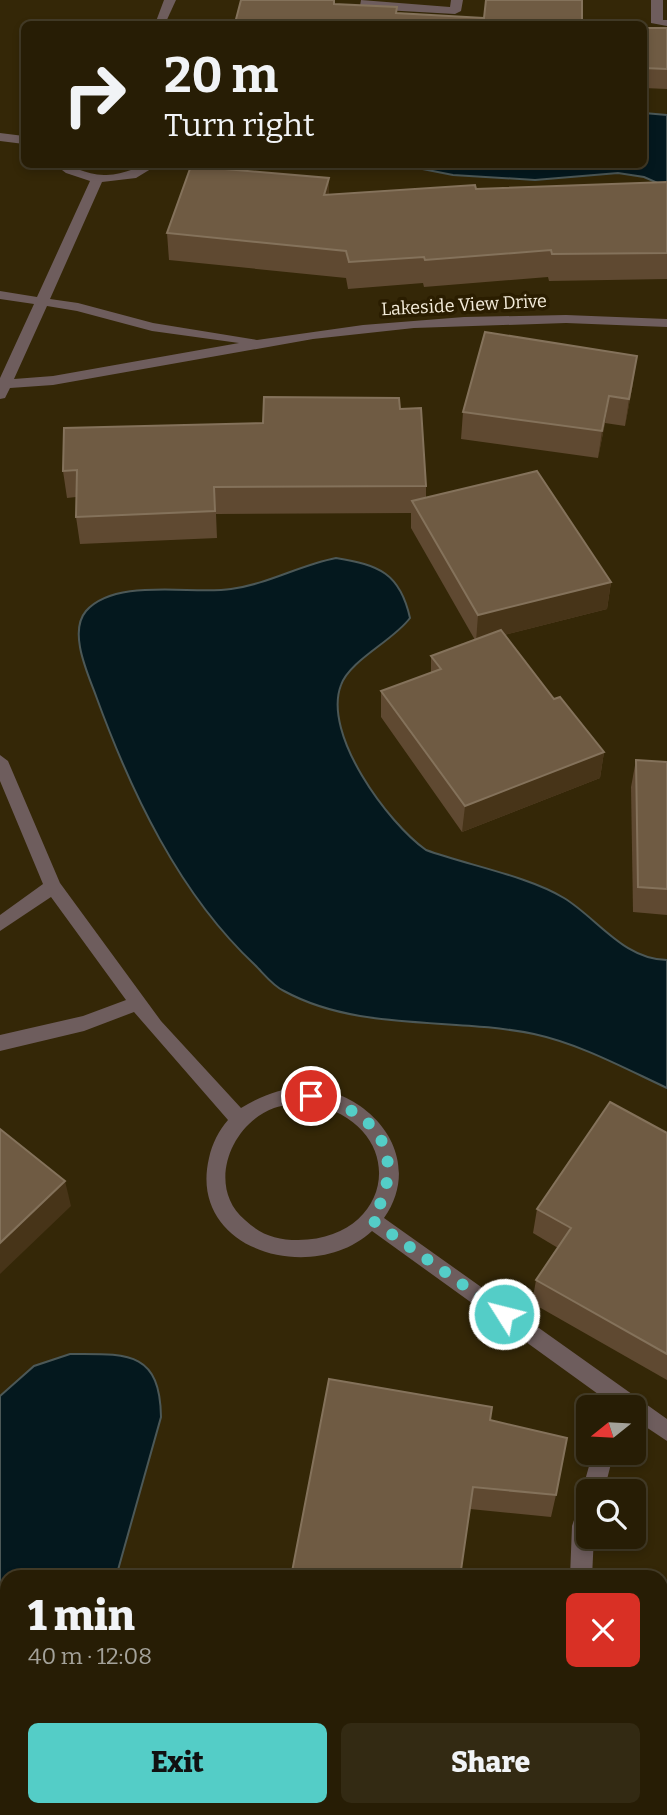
<!DOCTYPE html>
<meta charset="utf-8">
<style>
body{margin:0;font-family:Bitter,serif;background:#332a13;color:#f1f3f6;height:100vh;display:flex;flex-direction:column;font-size:26px;white-space:nowrap}
*{box-sizing:border-box;margin:0}
p{font-size:23px;color:#a4a29a}
.icon{flex:none;width:38px;height:38px;fill:none;stroke:currentColor;stroke-width:2;stroke-linecap:round;stroke-linejoin:round}
.map{position:relative;flex:1;overflow:hidden}
.drawer{position:absolute;left:0px;top:1570px;width:668px;height:247px;display:flex;flex-direction:column;background:#271d05;border-radius:21px 21px 0 0;box-shadow:0 4px 10px #0003,0 0 0 2px #433b27}
.drawer>*{flex:none}
.guide{position:absolute;left:21px;top:21px;width:626px;height:147px;border-radius:10px;box-shadow:0 4px 10px #0003,0 0 0 2px #433b27;background:#271d05;color:#f1f3f6;overflow:hidden}
.needle{width:46px;rotate:252deg}
.fabs{position:absolute;left:576px;top:1395px;display:grid;gap:14px}
.fabs a{display:grid;place-items:center;width:70px;height:70px;border-radius:10px;background:#271d05;box-shadow:0 4px 10px #0003,0 0 0 2px #433b27;font-size:35px}
.pin{position:absolute;display:grid;place-items:center;width:60px;height:60px;color:#fff;margin:-30px;border:4px solid #fff;border-radius:50%;box-shadow:0 2px 7px #0007}
.me{position:absolute;width:77px;margin:-38px;rotate:306deg;stroke-linejoin:round;filter:drop-shadow(0 0 5px #0008)}
.turn{display:flex;align-items:center;gap:24px;height:147px;padding:0 28px;font-size:32px}
.turn .icon{width:91px;height:91px;stroke-width:2.5}
.turn b{display:block;font-size:49px;line-height:60px}
.round{display:grid;place-items:center;flex:none;width:74px;height:74px;border-radius:10px;background:#332a13}
.head{display:flex;align-items:center;justify-content:space-between;height:119px;padding:0 28px}
h1{font-size:42px;font-weight:800;line-height:52px}
.cta{display:flex;gap:14px;margin-top:auto;padding:14px 28px}
.cta a{flex:1;height:80px;border-radius:10px;background:#54cdc7;color:#111;font-size:28px;font-weight:800;line-height:80px;text-align:center}
.cta a+a{background:#332a13;color:#f1f3f6}
.map>svg:first-child{display:block}
</style>
<div class="map">
<svg width="667" height="1815" viewBox="0 0 667 1815">
<rect width="100%" height="100%" fill="#342707"/>
<g fill="#04181e" stroke="#4c5857" stroke-width="2">
<polygon points="644,113 667,115 667,187 644,177 618,173 535,180 453,175 402,165 644,164"/>
<path d="M 336,558 C 379,565 400,573 410,618 C 393,641 350,660 341,685 C 322,734 388,823 426,850 C 467,865 528,876 564,898 C 597,918 624,960 667,960 L 667,1088 C 624,1068 580,1044 534,1034 C 452,1017 359,1032 284,991 C 273,986 264,974 255,965 C 179,894 131,792 96,696 C 88,674 68,632 86,611 C 116,577 193,595 231,589 C 268,584 300,565 336,558 Z"/>
<path d="M 70,1354 C 126,1354 160,1350 161,1417 L 116,1577 L 7,1577 L 7,1810 L 105,1810 L 106,1815 L 0,1815 L 0,1396 L 34,1366 Z"/>
</g>
<g fill="none" stroke-linecap="round" stroke-linejoin="round">
<g fill="#6e5d5d" fill-rule="evenodd">
<polygon points="164,0 176,0 165,24 155,24"/>
<polygon points="361,0 450,7 451,0 463,0 461,11 455,14 366,9 360,6"/>
<polygon points="651,0 663,0 663,20 667,20 667,26 651,23"/>
<polygon points="0,133 24,136 24,144 0,141"/>
<path d="M 54,164 C 72,164 85,175 104,175 C 124,176 139,164 159,164 L 136,178 L 102,182 L 50,299 L 78,303 L 153,323 L 257,340 L 363,325 L 464,317 L 566,315 L 667,319 L 667,327 L 566,323 L 414,328 L 313,339 L 53,385 L 10,388 L 5,398 L 0,399 L 0,378 L 34,304 L 0,299 L 0,291 L 37,297 L 90,181 L 66,173 ZM 47,306 L 77,311 L 152,331 L 239,343 L 53,376 L 14,379 Z"/>
<path d="M 0,755 L 8,761 L 60,883 L 161,1021 L 241,1108 C 263,1095 287,1085 313,1088 C 375,1096 425,1159 384,1218 L 667,1419 L 667,1441 L 634,1419 L 634,1407 L 616,1407 L 372,1231 C 313,1286 187,1251 209,1158 C 212,1144 219,1130 228,1120 L 134,1012 L 84,1031 L 0,1051 L 0,1035 L 83,1016 L 126,1000 L 51,897 L 0,931 L 0,915 L 43,884 L 0,781 ZM 311,1104 C 410,1124 397,1239 298,1240 C 277,1240 261,1235 245,1220 C 206,1187 230,1124 274,1108 C 285,1104 299,1105 311,1104 Z"/>
<polygon points="593,1452 614,1452 604,1491 588,1491 588,1536 594,1536 592,1577 570,1577 572,1526 580,1502 587,1499 582,1491"/>
<polygon points="662,1677 667,1678 667,1700 662,1699"/>
</g>
</g>
<g fill="#5f4931">
<polygon points="644,28 667,28 667,89 644,88"/>
<polygon points="329,178 329,195 667,182 667,279 549,281 548,277 424,287 423,283 348,289 346,278 169,260 167,233"/>
<polygon points="633,383 625,426 605,423 598,458 461,439 463,412"/>
<polygon points="400,409 426,486 426,498 611,582 607,609 504,635 554,699 604,752 600,778 462,832 381,717 381,691 431,673 431,656 475,640 411,528 411,513 216,514 217,538 80,544 76,517 76,497 67,498 63,471 263,423"/>
<polygon points="636,760 667,762 667,915 633,912 631,787"/>
<polygon points="667,1133 667,1380 532,1303 536,1280 558,1248 533,1233 537,1209"/>
<polygon points="490,1420 556,1495 551,1517 470,1509 291,1577"/>
</g>
<g fill="#473418">
<polygon points="329,178 329,205 324,195"/>
<polygon points="637,356 633,383 625,426 629,399"/>
<polygon points="609,396 605,423 598,458 602,431"/>
<polygon points="611,582 607,609 476,642 478,615"/>
<polygon points="604,752 600,778 462,832 465,806"/>
<polygon points="65,1181 71,1206 0,1274 0,1243"/>
</g>
<g fill="#6f5b43" stroke="#84725b" stroke-width="2">
<polygon points="241,0 334,0 334,4 397,7 396,13 484,18 486,0 582,0 582,24 264,24 235,23"/>
<polygon points="644,28 667,28 667,69 644,68"/>
<polygon points="191,166 329,178 324,195 475,185 476,189 667,182 667,253 552,254 551,250 425,260 424,257 349,262 346,251 167,233"/>
<polygon points="485,332 637,356 629,399 609,396 602,431 463,412"/>
<polygon points="264,397 399,398 400,409 421,408 426,486 214,487 215,511 76,517 77,470 63,471 64,428 263,423"/>
<polygon points="537,471 611,582 478,615 412,501"/>
<polygon points="501,630 554,699 560,697 604,752 465,806 381,691 441,669 431,656"/>
<polygon points="636,760 667,762 667,889 638,887"/>
<polygon points="610,1102 667,1133 667,1354 536,1280 571,1228 537,1209"/>
<polygon points="0,1129 65,1181 0,1243"/>
<polygon points="329,1379 492,1407 490,1420 567,1438 556,1495 473,1487 460,1577 291,1577"/>
<polygon points="662,1707 667,1708 667,1815 506,1815 507,1810 662,1810"/>
</g>
<g fill="none" stroke-linecap="round" stroke-linejoin="round">
<path stroke="#54cdc7" stroke-width="12" stroke-dasharray="0 21.6" d="M 311,1096 C 379,1110 409,1157 372,1220 L 504,1314"/>
</g>
<g text-anchor="middle" dominant-baseline="central" stroke-width="7" stroke-linejoin="round" paint-order="stroke">
<g font-size="18" fill="#f5eddb" stroke="#2a1d00">
<text transform="translate(464 305) rotate(-3)">Lakeside View Drive</text>
</g>
</g>
</svg>
<div class="fabs">
<a><svg class="needle" viewBox="-14 -14 28 28"><path d="M0-13l5 13h-10z" fill="#e53935"/><path d="M0 13l5-13h-10z" fill="#a4a29a"/></svg></a>
<a><svg class="icon" aria-label="search" viewBox="0 0 24 24"><circle cx="10" cy="10" r="6"/><path d="M15 15l6 6"/></svg></a>
</div>
<div class="pin" style="left:311px;top:1096px;background:#d93025"><svg class="icon" aria-label="arrive" viewBox="0 0 24 24"><path d="M6 21V4h12l-3 4 3 4H6"/></svg></div>
<svg class="me" style="left:504px;top:1314px" viewBox="-20 -20 40 40"><circle r="17" fill="#54cdc7" stroke="#fff" stroke-width="3"/><path d="M0-11L8 9 0 5-8 9z" fill="#fff"/></svg>
<div class="guide">
<div class="turn"><svg class="icon" aria-label="right" viewBox="0 0 24 24"><path d="M7 20v-9h11M14 6l5 5-5 5"/></svg><div><b>20 m</b>Turn right</div></div>
</div>
<section class="drawer">
<div class="head"><div><h1>1 min</h1><p>40 m · 12:08</p></div><a class="round" style="background:#d93025;color:#fff"><svg class="icon" aria-label="close" viewBox="0 0 24 24"><path d="M6 6l12 12M18 6L6 18"/></svg></a></div>
<div class="cta"><a>Exit</a><a>Share</a></div>
</section>
</div>
